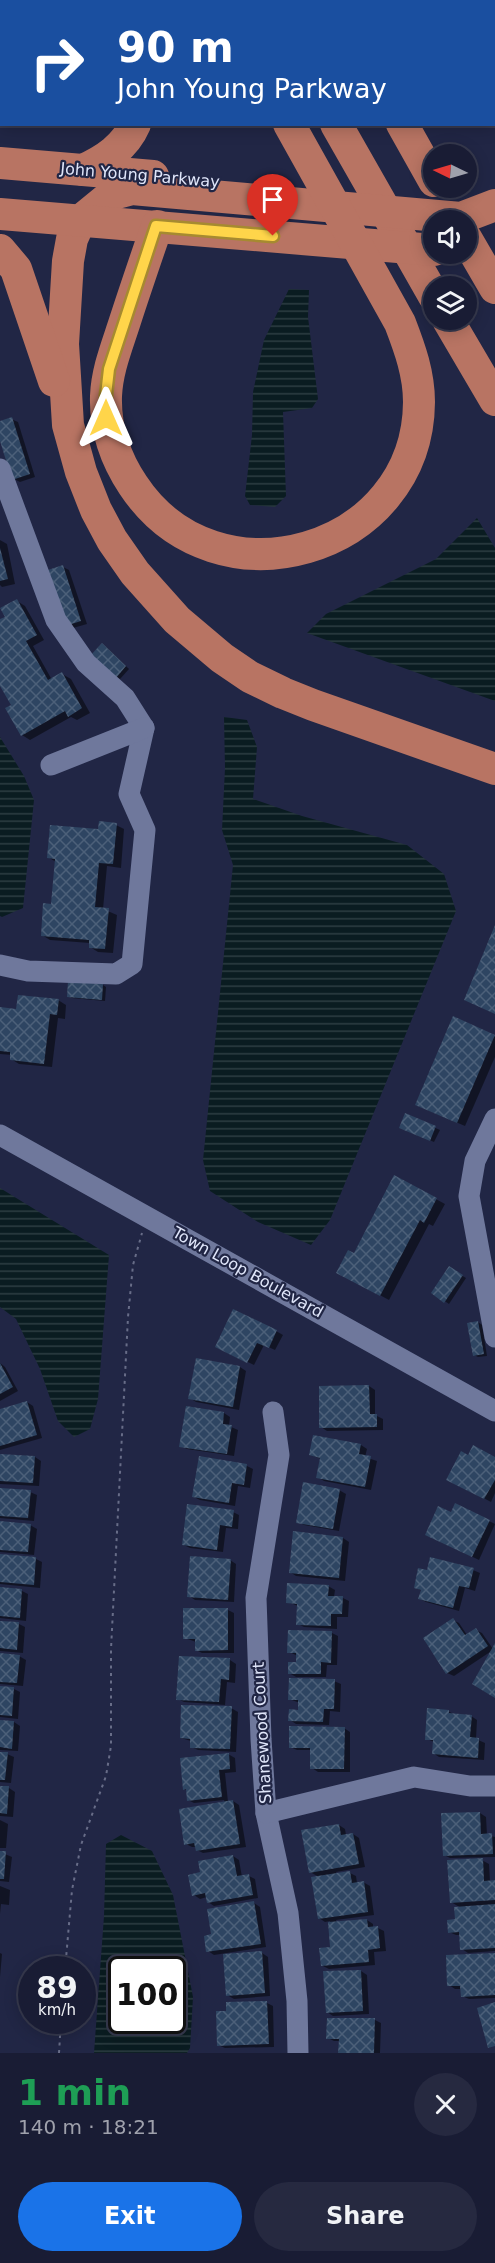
<!DOCTYPE html>
<meta charset="utf-8">
<style>
body{margin:0;font-family:"DejaVu Sans",sans-serif;background:#262940;color:#f1f3f6;height:100vh;display:flex;flex-direction:column;font-size:22px;white-space:nowrap}
*{box-sizing:border-box;margin:0}
p{font-size:20px;color:#9fa1ac}
.icon{flex:none;width:33px;height:33px;fill:none;stroke:currentColor;stroke-width:2;stroke-linecap:round;stroke-linejoin:round}
.map{position:relative;height:2053px;overflow:hidden}
.details{display:flex;flex-direction:column;background:#191c34;flex:1}
.details>*{flex:none}
.banner{position:absolute;left:0px;top:0px;width:495px;height:126px;box-shadow:0 3px 15px #0003,0 0 0 2px #373a4f;background:#1a4fa0;color:#fff;overflow:hidden}
.needle{width:39px;rotate:275deg}
.tools{position:absolute;left:423px;top:144px;display:grid;gap:12px}
.tools a{display:grid;place-items:center;width:54px;height:54px;border-radius:50%;background:#191c34;box-shadow:0 3px 15px #0003,0 0 0 2px #373a4f;font-size:30px}
.speed{position:absolute;left:18px;top:1956px;display:flex;gap:12px;font-size:30px;font-weight:700;text-align:center}
.speed>*{display:grid;place-content:center;width:78px;height:78px;border-radius:50%;background:#191c34;box-shadow:0 3px 15px #0003,0 0 0 2px #373a4f;line-height:1}
.speed small{font-size:15px;font-weight:400}
.speed .limit{border:3px solid #111;border-radius:9px;background:#fff;color:#111}
.pin{position:absolute;display:grid;place-items:center;width:51px;height:51px;color:#fff;margin:-62px -26px;border-radius:50% 50% 50% 0;rotate:-45deg;box-shadow:0 0 6px #0007}
.pin .icon{rotate:45deg}
.me{position:absolute;width:66px;margin:-33px;rotate:0deg;stroke-linejoin:round;filter:drop-shadow(0 0 4px #0008)}
.turn{display:flex;align-items:center;gap:21px;height:126px;padding:0 18px;font-size:27px}
.turn .icon{width:78px;height:78px;stroke-width:2.5}
.turn b{display:block;font-size:42px;line-height:51px}
.round{display:grid;place-items:center;flex:none;width:63px;height:63px;border-radius:32px;background:#262940}
.overview{display:flex;align-items:center;justify-content:space-between;height:102px;padding:0 18px}
h1{font-size:36px;font-weight:700;line-height:45px;color:#1e9e55}
.action{display:flex;gap:12px;margin-top:auto;padding:12px 18px}
.action a{flex:1;height:69px;border-radius:36px;background:#1a73e8;color:#fff;font-size:24px;font-weight:700;line-height:69px;text-align:center}
.action a+a{background:#262940;color:#f1f3f6}
.map>svg:first-child{display:block}
</style>
<div class="map">
<svg width="495" height="2053" viewBox="0 0 495 2053">
<defs>
<pattern id="water-rules" width="6" height="5" patternUnits="userSpaceOnUse" patternTransform="scale(1.5)"><rect width="6" height="5" fill="#0a1c21"/><path d="M0 2.5h6" fill="none" stroke="#2d3d42"/></pattern>
<pattern id="building-cross-hatch" width="8" height="8" patternUnits="userSpaceOnUse" patternTransform="scale(1.5)"><rect width="8" height="8" fill="#2e4562"/><path d="M0 0l8 8M0 8l8-8" fill="none" stroke="#4c6079"/></pattern>
</defs>
<rect width="100%" height="100%" fill="#212645"/>
<g fill="url(#water-rules)" fill-rule="evenodd">
<polygon points="289,289 309,290 308,317 318,399 312,408 283,412 286,496 275,507 250,505 245,496 252,435 253,392 264,340"/>
<polygon points="477,518 495,548 495,701 307,633 326,614 436,559"/>
<polygon points="224,717 247,720 257,747 253,799 302,816 407,845 444,874 456,911 330,1220 311,1245 258,1222 210,1191 203,1160 233,865 222,830 225,768"/>
<polygon points="0,737 24,776 34,800 23,908 2,917 0,916"/>
<polygon points="0,1188 109,1255 98,1399 90,1429 74,1437 58,1421 40,1369 16,1319 0,1307"/>
<path d="M 121,1835 L 152,1851 L 173,1895 L 193,1997 L 190,2048 L 187,2053 L 94,2053 L 104,1916 L 106,1844 ZM 122,1970 L 172,1970 L 172,2020 L 122,2020 Z"/>
</g>
<g fill="#0007">
<rect x="0" y="49" width="2" height="43"/>
<polygon points="11,419 18,422 35,477 20,482 14,479 0,436 0,422"/>
<polygon points="0,540 7,544 15,584 2,587 0,585"/>
<polygon points="63,567 69,570 87,624 73,628 67,625"/>
<polygon points="17,601 25,606 44,640 33,646 52,680 62,674 71,679 90,713 77,720 71,717 30,740 22,735 13,705 0,683 0,621 7,617"/>
<polygon points="106,647 129,669 120,679 116,677"/>
<polygon points="116,825 124,829 121,868 107,866 103,909 117,915 113,953 98,952 90,947 90,943 50,940 42,935 52,906 56,862 48,857"/>
<polygon points="103,985 106,987 105,1001 72,998 68,996"/>
<polygon points="58,1000 66,1005 65,1019 58,1018 52,1067 19,1064 11,1059 12,1055 0,1054 0,1009 18,1011"/>
<polygon points="454,1018 495,1037 495,1057 465,1126 425,1109"/>
<polygon points="406,1115 440,1130 434,1142 405,1130"/>
<polygon points="395,1177 445,1204 433,1226 429,1224 389,1300 346,1277 355,1255"/>
<polygon points="449,1268 466,1278 449,1304 433,1293"/>
<polygon points="478,1322 482,1325 487,1356 478,1357 474,1355"/>
<polygon points="276,1331 283,1335 275,1350 264,1345 254,1365 223,1350"/>
<polygon points="197,1359 240,1367 246,1371 239,1410 196,1402 190,1398"/>
<polygon points="0,1363 5,1367 18,1391 0,1401"/>
<polygon points="369,1386 375,1390 375,1415 383,1419 383,1430 327,1431 321,1427"/>
<polygon points="27,1402 33,1406 42,1438 0,1450 0,1410"/>
<polygon points="187,1408 224,1413 230,1417 229,1426 238,1430 234,1456 187,1449 181,1446"/>
<polygon points="361,1445 367,1449 365,1457 377,1461 371,1490 324,1481 318,1477 321,1459 311,1455"/>
<polygon points="0,1455 35,1457 41,1461 39,1486 0,1484"/>
<polygon points="469,1457 495,1458 495,1493 491,1502 448,1479"/>
<polygon points="200,1458 247,1466 253,1469 250,1488 238,1486 235,1506 200,1500 194,1497"/>
<polygon points="0,1489 30,1492 37,1495 34,1521 0,1518"/>
<polygon points="339,1490 346,1494 339,1531 304,1525 298,1522"/>
<polygon points="233,1512 239,1515 238,1529 226,1528 223,1552 190,1548 184,1545"/>
<polygon points="452,1514 489,1521 495,1524 479,1560 433,1538"/>
<polygon points="0,1523 30,1525 37,1529 34,1555 0,1552"/>
<polygon points="294,1533 343,1538 349,1542 345,1581 296,1576 290,1572"/>
<polygon points="0,1556 36,1559 42,1562 40,1588 0,1584"/>
<polygon points="230,1560 236,1564 234,1602 195,1600 189,1596"/>
<polygon points="473,1570 480,1573 475,1591 465,1588 459,1611 426,1602 420,1599 422,1591 415,1587 428,1572"/>
<polygon points="328,1586 335,1590 334,1597 343,1598 349,1601 348,1617 337,1617 337,1629 304,1627 298,1624 298,1606 288,1602"/>
<polygon points="0,1589 22,1591 28,1594 26,1621 0,1618"/>
<polygon points="228,1610 234,1613 234,1653 202,1653 196,1650 196,1642 185,1638"/>
<polygon points="453,1620 459,1623 467,1635 476,1630 482,1633 493,1649 495,1646 495,1696 493,1650 454,1676 447,1673"/>
<polygon points="0,1622 19,1624 25,1627 23,1653 0,1651"/>
<polygon points="332,1633 338,1636 337,1665 327,1665 326,1677 296,1677 289,1673 298,1664 298,1656 289,1652"/>
<polygon points="0,1654 19,1656 26,1660 23,1686 0,1684"/>
<polygon points="230,1660 236,1664 235,1683 227,1682 225,1705 184,1702 178,1699"/>
<polygon points="334,1681 341,1684 340,1712 330,1711 329,1725 296,1724 290,1720 299,1711 300,1703 289,1699"/>
<polygon points="0,1687 14,1689 20,1692 18,1719 0,1717"/>
<polygon points="231,1708 238,1712 236,1752 198,1750 191,1747 191,1741 181,1738"/>
<polygon points="448,1711 455,1715 471,1716 477,1720 476,1739 485,1743 484,1760 439,1757 433,1753 434,1742 427,1739"/>
<polygon points="0,1721 14,1722 20,1726 18,1751 0,1750"/>
<polygon points="344,1728 350,1732 350,1772 318,1772 312,1768 312,1750 297,1750 290,1747"/>
<polygon points="0,1753 7,1754 14,1757 11,1783 0,1782"/>
<polygon points="228,1754 235,1758 236,1772 225,1773 228,1802 233,1801 239,1805 246,1847 203,1853 197,1850 196,1847 192,1847 186,1844 225,1803 224,1800 194,1803 188,1800 187,1790 184,1789"/>
<polygon points="0,1787 9,1788 15,1792 13,1817 0,1816"/>
<polygon points="480,1813 486,1817 487,1835 495,1837 495,1857 450,1858 444,1855"/>
<polygon points="0,1820 8,1824 6,1848 0,1848"/>
<polygon points="339,1825 345,1829 346,1835 353,1834 359,1838 365,1867 336,1872 337,1875 350,1873 356,1876 357,1883 363,1882 370,1886 374,1915 336,1920 337,1923 367,1920 373,1924 373,1928 378,1928 384,1931 386,1951 374,1952 375,1965 329,1969 323,1966 332,1948 330,1921 325,1922 319,1918 319,1877 310,1872"/>
<polygon points="0,1852 12,1857 9,1882 0,1881"/>
<polygon points="233,1856 239,1860 242,1877 249,1876 255,1879 258,1898 214,1906 208,1902 207,1897 200,1899 194,1895 202,1874"/>
<polygon points="478,1858 489,1864 490,1882 495,1882 495,1951 468,1953 462,1949 461,1935 456,1935 449,1932 461,1908 451,1902"/>
<polygon points="0,1886 10,1890 9,1905 1,1904 0,1914"/>
<polygon points="254,1903 260,1907 266,1947 214,1955 208,1951 213,1936"/>
<polygon points="0,1953 2,1954 0,1977"/>
<polygon points="262,1953 268,1957 270,1996 234,1999 227,1995"/>
<polygon points="495,1954 495,1998 469,1999 462,1996 462,1989 455,1989 449,1985"/>
<polygon points="361,1971 367,1975 369,2014 333,2016 327,2012 325,1973"/>
<polygon points="267,2003 273,2006 274,2047 225,2048 218,2045"/>
<polygon points="375,2020 381,2023 380,2053 340,2053 340,2041 334,2041 328,2038"/>
</g>
<g fill="url(#building-cross-hatch)">
<polygon points="12,417 30,474 12,480 0,441 0,421"/>
<polygon points="0,548 8,579 0,581"/>
<polygon points="63,565 81,621 65,626 48,570"/>
<polygon points="17,599 37,635 26,641 48,680 62,672 82,708 68,717 65,711 21,736 5,708 11,705 0,686 0,619 5,617 0,608"/>
<polygon points="102,643 126,666 116,678 90,656"/>
<polygon points="99,821 117,823 113,864 99,863 95,907 109,908 105,949 89,948 89,940 41,936 43,903 51,904 55,859 47,858 50,825 98,829"/>
<polygon points="495,925 495,1014 464,1000"/>
<polygon points="68,981 103,984 102,1000 67,997"/>
<polygon points="18,995 59,999 57,1015 50,1014 44,1064 10,1060 10,1052 0,1051 0,1007 16,1009"/>
<polygon points="453,1016 495,1035 457,1123 415,1105"/>
<polygon points="405,1113 436,1126 430,1141 399,1128"/>
<polygon points="394,1175 437,1198 424,1223 420,1220 380,1296 336,1273 348,1250 354,1253"/>
<polygon points="449,1266 463,1275 444,1303 431,1293"/>
<polygon points="233,1309 277,1330 269,1348 257,1343 247,1363 215,1347"/>
<polygon points="478,1321 484,1354 473,1356 467,1323"/>
<polygon points="196,1358 240,1366 233,1407 188,1399"/>
<polygon points="0,1363 13,1387 0,1394"/>
<polygon points="369,1385 370,1414 377,1414 377,1427 319,1428 319,1386"/>
<polygon points="27,1401 37,1435 0,1446 0,1409"/>
<polygon points="186,1406 224,1412 223,1424 232,1425 227,1454 179,1447"/>
<polygon points="313,1435 361,1444 359,1454 371,1456 365,1487 316,1478 320,1458 309,1455"/>
<polygon points="473,1445 495,1457 495,1480 484,1499 446,1480 461,1451 468,1455"/>
<polygon points="0,1454 35,1456 33,1483 0,1481"/>
<polygon points="199,1456 247,1464 244,1485 232,1483 229,1503 192,1497"/>
<polygon points="303,1482 340,1489 333,1529 296,1523"/>
<polygon points="0,1488 31,1490 28,1518 0,1516"/>
<polygon points="455,1503 490,1520 472,1557 425,1535 438,1506 451,1512"/>
<polygon points="187,1504 234,1510 232,1527 220,1525 217,1550 182,1545"/>
<polygon points="0,1521 31,1524 28,1552 0,1550"/>
<polygon points="293,1531 343,1537 339,1578 289,1573"/>
<polygon points="0,1554 36,1557 34,1585 0,1582"/>
<polygon points="190,1556 231,1559 228,1600 187,1597"/>
<polygon points="430,1557 474,1568 469,1588 459,1586 453,1608 418,1599 421,1590 414,1588 418,1568 427,1570"/>
<polygon points="287,1583 329,1585 328,1596 343,1596 342,1614 331,1614 331,1626 296,1625 297,1604 286,1603"/>
<polygon points="0,1587 22,1589 20,1618 0,1616"/>
<polygon points="183,1608 228,1608 228,1650 195,1651 195,1639 183,1639"/>
<polygon points="453,1618 465,1635 476,1628 488,1646 446,1674 423,1638"/>
<polygon points="0,1621 19,1622 17,1650 0,1648"/>
<polygon points="288,1630 332,1631 331,1663 321,1662 321,1674 288,1674 288,1662 296,1662 296,1653 287,1653"/>
<polygon points="495,1643 495,1698 472,1684"/>
<polygon points="0,1653 20,1655 17,1683 0,1682"/>
<polygon points="179,1656 230,1658 229,1680 221,1679 219,1702 176,1700"/>
<polygon points="289,1678 335,1679 334,1709 324,1709 323,1722 288,1721 289,1709 298,1710 298,1700 288,1700"/>
<polygon points="0,1686 14,1687 12,1716 0,1715"/>
<polygon points="181,1705 232,1706 230,1749 190,1748 190,1739 180,1738"/>
<polygon points="427,1708 449,1710 449,1713 472,1715 470,1737 479,1738 478,1758 432,1754 433,1740 425,1740"/>
<polygon points="0,1720 14,1721 12,1749 0,1747"/>
<polygon points="289,1726 345,1727 344,1769 310,1769 310,1748 289,1748"/>
<polygon points="0,1752 8,1752 5,1780 0,1780"/>
<polygon points="229,1753 230,1769 219,1770 222,1797 187,1801 186,1789 183,1790 180,1758"/>
<polygon points="0,1786 9,1786 7,1814 0,1813"/>
<polygon points="233,1800 240,1844 196,1851 194,1843 184,1845 179,1809"/>
<polygon points="480,1812 481,1834 492,1833 493,1854 443,1856 441,1813"/>
<polygon points="339,1824 341,1835 353,1833 359,1864 309,1873 301,1830"/>
<polygon points="0,1851 6,1851 4,1879 0,1879"/>
<polygon points="233,1855 237,1876 249,1874 253,1895 207,1903 205,1893 192,1896 188,1875 200,1872 198,1861"/>
<polygon points="483,1858 484,1881 495,1880 495,1900 450,1903 447,1860"/>
<polygon points="350,1871 352,1883 364,1881 368,1912 318,1919 311,1877"/>
<polygon points="254,1901 261,1944 206,1952 204,1936 211,1934 207,1909"/>
<polygon points="495,1904 495,1948 460,1950 459,1932 448,1933 447,1920 455,1919 454,1907"/>
<polygon points="367,1919 368,1927 378,1926 380,1948 368,1950 369,1962 321,1966 319,1948 330,1947 328,1922"/>
<polygon points="262,1951 265,1993 226,1996 223,1954"/>
<polygon points="495,1953 495,1995 461,1997 460,1986 447,1986 446,1955"/>
<polygon points="361,1970 363,2011 326,2013 323,1971"/>
<polygon points="267,2001 269,2044 217,2046 216,2011 226,2011 226,2002"/>
<polygon points="495,2002 495,2046 488,2048 477,2008"/>
<polygon points="327,2018 375,2018 374,2053 338,2053 339,2039 326,2039"/>
</g>
<g fill="none" stroke-linecap="round" stroke-linejoin="round">
<g stroke="#686d88" stroke-width="2" stroke-dasharray="3 4.5" stroke-linecap="butt">
<polyline points="65,1970 72,1890 81,1845 106,1776 111,1746 111,1649 128,1317 133,1265 142,1233"/>
<polyline points="59,2053 61,2020"/>
</g>
<g stroke="#6f789c" stroke-width="21">
<polyline points="0,31 0,36"/>
<polyline points="0,469 56,620 86,663 125,698 144,728 129,794 145,830 132,964 116,974 28,971 0,965"/>
<polyline points="51,765 144,728"/>
<polyline points="495,1119 475,1161 469,1196 495,1337"/>
<polyline points="0,1135 495,1411"/>
<polyline points="273,1412 279,1455 256,1598 261,1739 266,1813 288,1913 297,2001 298,2053"/>
<polyline points="266,1813 414,1777 470,1786 495,1786"/>
</g>
<g stroke="#b87463" stroke-width="32">
<polyline points="119,0 120,2"/>
<polyline points="225,0 225,2"/>
<polyline points="272,0 273,2"/>
<polyline points="338,0 339,2"/>
<polyline points="336,124 434,296"/>
<polyline points="402,124 434,181"/>
<polyline points="0,163 153,176"/>
<path d="M 83,170 C 105,160 125,147 135,124"/>
<polyline points="495,205 461,218 132,189 113,194 80,221 72,239 68,261 63,344 68,425 81,472 96,510 112,540 135,573 177,620 222,658 250,677 283,693 313,705 495,769"/>
<polyline points="0,214 434,250"/>
<path d="M 157,226 C 146,258 135,290 125,321 C 117,346 107,370 106,396 C 105,428 115,458 133,485 C 216,611 418,553 419,402 C 419,374 410,349 400,323 L 289,124"/>
<polyline points="466,238 495,288"/>
<polyline points="0,250 16,269 54,381"/>
<polyline points="448,320 495,400"/>
</g>
</g>
<g fill="none" stroke-linecap="round" stroke-linejoin="round">
<defs>
<polyline id="route" points="106,418 106,395 109,369 156,226 273,236"/>
</defs>
<use href="#route" stroke="#a68a30" stroke-width="15"/>
<use href="#route" stroke="#ffd54a" stroke-width="10"/>
</g>
<g text-anchor="middle" dominant-baseline="central" stroke-width="4.5" stroke-linejoin="round" paint-order="stroke">
<g font-size="16" fill="#e0e6fa" stroke="#212645">
<text transform="translate(140 175) rotate(5)">John Young Parkway</text>
<text transform="translate(248 1272) rotate(29)">Town Loop Boulevard</text>
<text transform="translate(262 1733) rotate(-93)">Shanewood Court</text>
</g>
</g>
</svg>
<div class="tools">
<a><svg class="needle" viewBox="-14 -14 28 28"><path d="M0-13l5 13h-10z" fill="#e53935"/><path d="M0 13l5-13h-10z" fill="#9fa1ac"/></svg></a>
<a><svg class="icon" aria-label="sound" viewBox="0 0 24 24"><path d="M4 9h4l5-4v14l-5-4H4zM17 9q2 3 0 6"/></svg></a>
<a><svg class="icon" aria-label="layers" viewBox="0 0 24 24"><path d="M12 4l9 5-9 5-9-5zM3 14l9 5 9-5"/></svg></a>
</div>
<div class="speed"><div>89<small>km/h</small></div><div class="limit">100</div></div>
<div class="pin" style="left:273px;top:236px;background:#d93025"><svg class="icon" aria-label="arrive" viewBox="0 0 24 24"><path d="M6 21V4h12l-3 4 3 4H6"/></svg></div>
<svg class="me" style="left:106px;top:418px" viewBox="-20 -20 40 40"><path d="M0-17L14 15 0 8-14 15z" fill="#ffd54a" stroke="#fff" stroke-width="4"/></svg>
<div class="banner">
<div class="turn"><svg class="icon" aria-label="right" viewBox="0 0 24 24"><path d="M7 20v-9h11M14 6l5 5-5 5"/></svg><div><b>90 m</b>John Young Parkway</div></div>
</div>
</div>
<section class="details">
<div class="overview"><div><h1>1 min</h1><p>140 m · 18:21</p></div><a class="round"><svg class="icon" aria-label="close" viewBox="0 0 24 24"><path d="M6 6l12 12M18 6L6 18"/></svg></a></div>
<div class="action"><a>Exit</a><a>Share</a></div>
</section>
